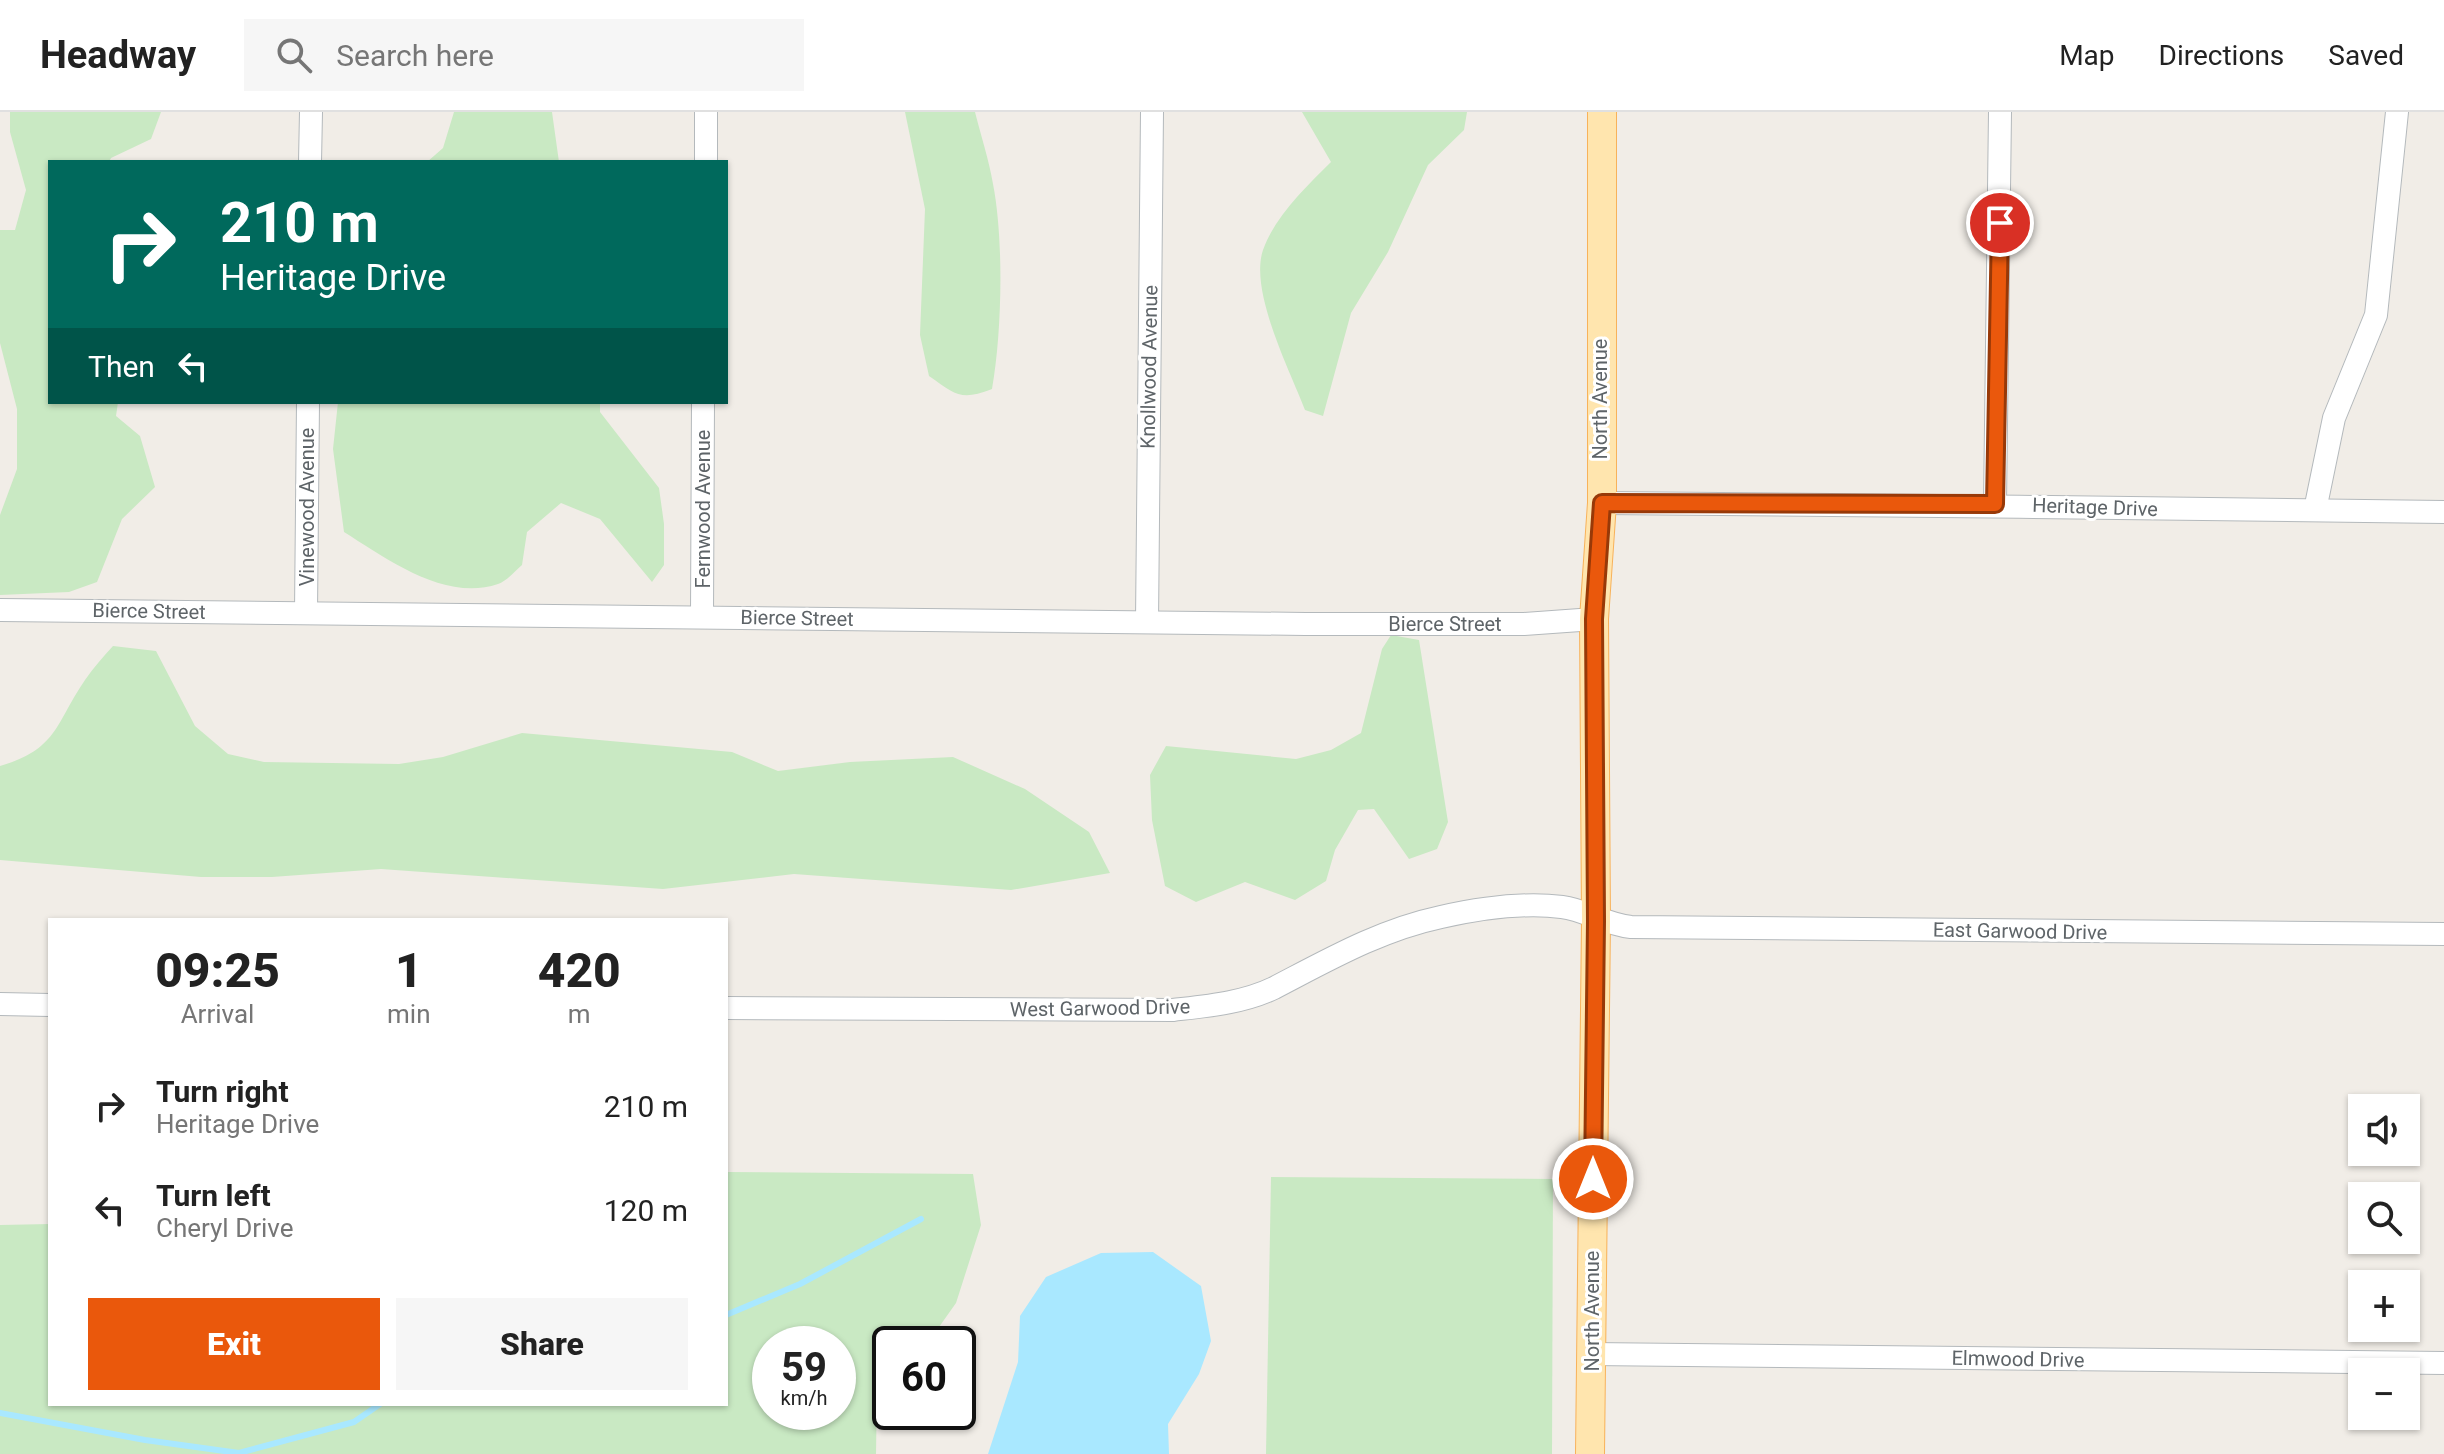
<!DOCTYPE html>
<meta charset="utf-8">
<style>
body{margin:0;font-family:Roboto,sans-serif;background:#f6f6f6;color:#222;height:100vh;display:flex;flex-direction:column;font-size:30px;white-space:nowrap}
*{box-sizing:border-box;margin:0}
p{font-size:26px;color:#767676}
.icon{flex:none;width:44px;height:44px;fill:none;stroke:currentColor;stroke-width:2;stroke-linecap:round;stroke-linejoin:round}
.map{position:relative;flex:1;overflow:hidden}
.details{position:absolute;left:48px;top:806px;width:680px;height:488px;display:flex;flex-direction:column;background:#fff;border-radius:0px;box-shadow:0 2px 6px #0004}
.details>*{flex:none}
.banner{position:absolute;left:48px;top:48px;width:680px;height:244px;border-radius:0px;box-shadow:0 2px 6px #0004;background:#00695c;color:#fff;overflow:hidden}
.fabs{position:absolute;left:2348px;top:982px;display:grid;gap:16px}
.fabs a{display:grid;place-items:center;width:72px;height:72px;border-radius:0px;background:#fff;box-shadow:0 2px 6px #0004;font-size:40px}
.speed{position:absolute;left:752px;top:1214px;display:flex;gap:16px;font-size:40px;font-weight:700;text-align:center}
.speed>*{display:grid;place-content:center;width:104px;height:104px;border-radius:50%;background:#fff;box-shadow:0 2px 6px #0004;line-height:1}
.speed small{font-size:20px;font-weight:400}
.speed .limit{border:4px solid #111;border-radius:12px;background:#fff;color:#111}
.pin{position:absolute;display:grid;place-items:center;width:68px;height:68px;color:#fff;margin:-34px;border:4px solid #fff;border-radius:50%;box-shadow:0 2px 8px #0007}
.me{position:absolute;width:88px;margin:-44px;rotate:0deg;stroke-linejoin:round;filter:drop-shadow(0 0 6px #0008)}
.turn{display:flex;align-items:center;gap:28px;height:168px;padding:0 40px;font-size:36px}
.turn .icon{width:104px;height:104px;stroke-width:2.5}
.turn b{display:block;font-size:56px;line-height:68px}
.then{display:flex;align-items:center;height:76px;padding:0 40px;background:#0003;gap:16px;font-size:30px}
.eta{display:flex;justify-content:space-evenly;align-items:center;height:136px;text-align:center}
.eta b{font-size:48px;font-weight:800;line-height:56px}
.button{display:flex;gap:16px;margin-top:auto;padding:16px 40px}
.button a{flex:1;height:92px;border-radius:0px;background:#ea580c;color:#fff;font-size:32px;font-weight:800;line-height:92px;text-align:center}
.button a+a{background:#f6f6f6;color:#222}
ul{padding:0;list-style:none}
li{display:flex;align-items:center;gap:24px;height:104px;padding:0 40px}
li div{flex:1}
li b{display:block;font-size:30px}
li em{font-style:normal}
header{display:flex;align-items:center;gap:48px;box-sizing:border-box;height:112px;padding:0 40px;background:#fff;border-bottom:2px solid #e0e0e0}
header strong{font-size:38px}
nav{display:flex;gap:44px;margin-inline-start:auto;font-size:28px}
.search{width:560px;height:72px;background:#f6f6f6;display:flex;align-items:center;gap:20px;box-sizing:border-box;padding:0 28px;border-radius:0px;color:#767676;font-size:30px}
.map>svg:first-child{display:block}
</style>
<header>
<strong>Headway</strong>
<div class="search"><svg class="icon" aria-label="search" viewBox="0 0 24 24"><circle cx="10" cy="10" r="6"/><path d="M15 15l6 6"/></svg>Search here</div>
<nav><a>Map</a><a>Directions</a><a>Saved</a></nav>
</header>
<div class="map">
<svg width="2444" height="1342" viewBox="0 0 2444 1342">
<rect width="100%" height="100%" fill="#f1ede7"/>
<g fill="#c9e9c3" fill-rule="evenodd">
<polygon points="10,0 161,0 151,27 111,46 109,50 50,50 50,290 118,290 116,304 140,324 155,375 122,407 97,470 69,480 0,483 0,403 17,357 17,297 0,231 0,118 15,118 26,78 10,20"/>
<polygon points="454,0 552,0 559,50 427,50 443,36"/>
<path d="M 905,0 L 975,0 C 981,24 989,48 993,72 C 1004,128 1002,221 992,277 C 961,289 956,283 929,264 L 920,223 L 925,97 Z"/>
<path d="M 1302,0 L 1467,0 L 1464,18 L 1428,53 L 1388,140 L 1351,201 L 1323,304 L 1305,298 C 1290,259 1249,179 1263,138 C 1275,104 1306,75 1331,50 Z"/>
<path d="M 338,290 L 600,290 L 600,300 L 659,376 L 664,412 L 664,453 L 652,470 L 600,407 L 561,391 L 527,420 L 522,453 C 515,459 507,469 498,472 C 445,490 387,447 344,420 L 333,337 Z"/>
<polygon points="1391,523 1419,528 1448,710 1437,737 1409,747 1374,697 1358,698 1335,738 1326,769 1295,788 1245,770 1196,790 1165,774 1152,708 1150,663 1166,634 1296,647 1331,638 1361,621 1382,537"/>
<path d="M 113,534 L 156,539 L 195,614 L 228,642 L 264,650 L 399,652 L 443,645 L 522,621 L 732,640 L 778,659 L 850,650 L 953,645 L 1025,677 L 1089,720 L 1110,761 L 1011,778 L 794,762 L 663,777 L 381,757 L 272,765 L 201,765 L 0,748 L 0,654 C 58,637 55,612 85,568 C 93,556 103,545 113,534 Z"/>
<path d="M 726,1060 L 973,1062 L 981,1113 L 956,1191 L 927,1232 L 890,1232 L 890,1266 L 877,1276 L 876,1342 L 0,1342 L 0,1113 L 50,1112 L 50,1292 L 726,1292 ZM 770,1232 L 838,1232 L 838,1300 L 770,1300 Z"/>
<polygon points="1271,1065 1553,1067 1552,1342 1266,1342"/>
</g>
<polygon fill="#a9e8ff" points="1153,1140 1201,1174 1211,1229 1199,1262 1168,1312 1169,1342 988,1342 1018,1250 1020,1204 1046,1165 1101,1141"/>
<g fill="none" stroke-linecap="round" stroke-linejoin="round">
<g stroke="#a9e8ff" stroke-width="6">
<polyline points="726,1203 800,1172 921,1107"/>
<polyline points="0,1301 145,1328 239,1341 354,1310 380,1292"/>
</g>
<defs>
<g id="minor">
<polyline points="310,50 311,0"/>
<polyline points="706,50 706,0"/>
<path d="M 1602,391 C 1883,394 2163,395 2444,400"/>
<polyline points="1995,392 2000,0"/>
<polyline points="2315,398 2334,306 2376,203 2397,0"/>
<polyline points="0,498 1306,512 1524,512 1594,507"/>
<polyline points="306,501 308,290"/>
<polyline points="702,503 703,290"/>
<polyline points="1147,510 1152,0"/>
<polyline points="0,892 50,893"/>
<path d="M 726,896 L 1173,898 C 1207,894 1243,891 1274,876 C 1328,848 1380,818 1441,805 C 1477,797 1524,790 1562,795 C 1586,798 1604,812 1631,815 L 2444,822"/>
<polyline points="1591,1242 2444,1251"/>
</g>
<polyline id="major" points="1590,1342 1596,809 1594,507 1602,391 1602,0"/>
</defs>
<use href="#minor" stroke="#b4b9bc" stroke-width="24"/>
<use href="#major" stroke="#f8b25a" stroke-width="30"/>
<use href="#minor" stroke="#fff" stroke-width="22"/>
<use href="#major" stroke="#ffe5ae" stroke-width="28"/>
</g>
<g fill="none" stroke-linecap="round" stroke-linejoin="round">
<defs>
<polyline id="route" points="1593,1067 1596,809 1594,507 1602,391 1995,392 2000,111"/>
</defs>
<use href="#route" stroke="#983908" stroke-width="20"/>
<use href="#route" stroke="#ea580c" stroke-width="14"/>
</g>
<g text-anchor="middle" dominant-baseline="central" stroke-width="6" stroke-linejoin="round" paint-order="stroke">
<g font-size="20" fill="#5e6468" stroke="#fff">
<text transform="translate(1149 255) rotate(-89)">Knollwood Avenue</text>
<text transform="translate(1600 287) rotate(-90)">North Avenue</text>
<text transform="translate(307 395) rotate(-90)">Vinewood Avenue</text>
<text transform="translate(2095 395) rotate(2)">Heritage Drive</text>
<text transform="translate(703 397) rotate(-90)">Fernwood Avenue</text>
<text transform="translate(149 499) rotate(1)">Bierce Street</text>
<text transform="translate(797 506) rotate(1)">Bierce Street</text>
<text x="1445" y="512">Bierce Street</text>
<text transform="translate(2020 819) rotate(1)">East Garwood Drive</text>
<text transform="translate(1100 896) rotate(-1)">West Garwood Drive</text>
<text transform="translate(1592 1199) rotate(-90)">North Avenue</text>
<text transform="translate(2018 1247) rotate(1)">Elmwood Drive</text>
</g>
</g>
</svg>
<div class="fabs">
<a><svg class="icon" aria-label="sound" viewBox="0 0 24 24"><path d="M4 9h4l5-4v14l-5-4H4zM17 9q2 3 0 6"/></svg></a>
<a><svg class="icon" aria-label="search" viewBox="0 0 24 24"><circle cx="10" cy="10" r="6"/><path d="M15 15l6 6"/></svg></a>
<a>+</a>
<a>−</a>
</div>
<div class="speed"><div>59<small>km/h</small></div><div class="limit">60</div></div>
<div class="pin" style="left:2000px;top:111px;background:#d93025"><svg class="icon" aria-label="arrive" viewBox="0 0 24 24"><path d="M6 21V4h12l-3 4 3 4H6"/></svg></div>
<svg class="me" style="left:1593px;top:1067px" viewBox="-20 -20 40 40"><circle r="17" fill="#ea580c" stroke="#fff" stroke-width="3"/><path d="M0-11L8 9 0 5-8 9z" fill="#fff"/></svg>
<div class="banner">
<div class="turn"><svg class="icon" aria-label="right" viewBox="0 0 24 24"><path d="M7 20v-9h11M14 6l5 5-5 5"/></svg><div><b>210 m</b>Heritage Drive</div></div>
<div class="then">Then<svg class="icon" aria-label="left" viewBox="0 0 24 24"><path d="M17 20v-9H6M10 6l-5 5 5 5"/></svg></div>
</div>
<section class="details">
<div class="eta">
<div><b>09:25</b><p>Arrival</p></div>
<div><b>1</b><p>min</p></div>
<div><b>420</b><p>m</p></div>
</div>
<ul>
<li><svg class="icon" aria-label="right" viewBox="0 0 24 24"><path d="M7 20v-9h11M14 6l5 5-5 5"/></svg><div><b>Turn right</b><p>Heritage Drive</p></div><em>210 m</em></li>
<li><svg class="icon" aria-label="left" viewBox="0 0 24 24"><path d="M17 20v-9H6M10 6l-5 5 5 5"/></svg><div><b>Turn left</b><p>Cheryl Drive</p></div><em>120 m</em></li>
</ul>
<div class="button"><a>Exit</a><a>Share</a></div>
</section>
</div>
